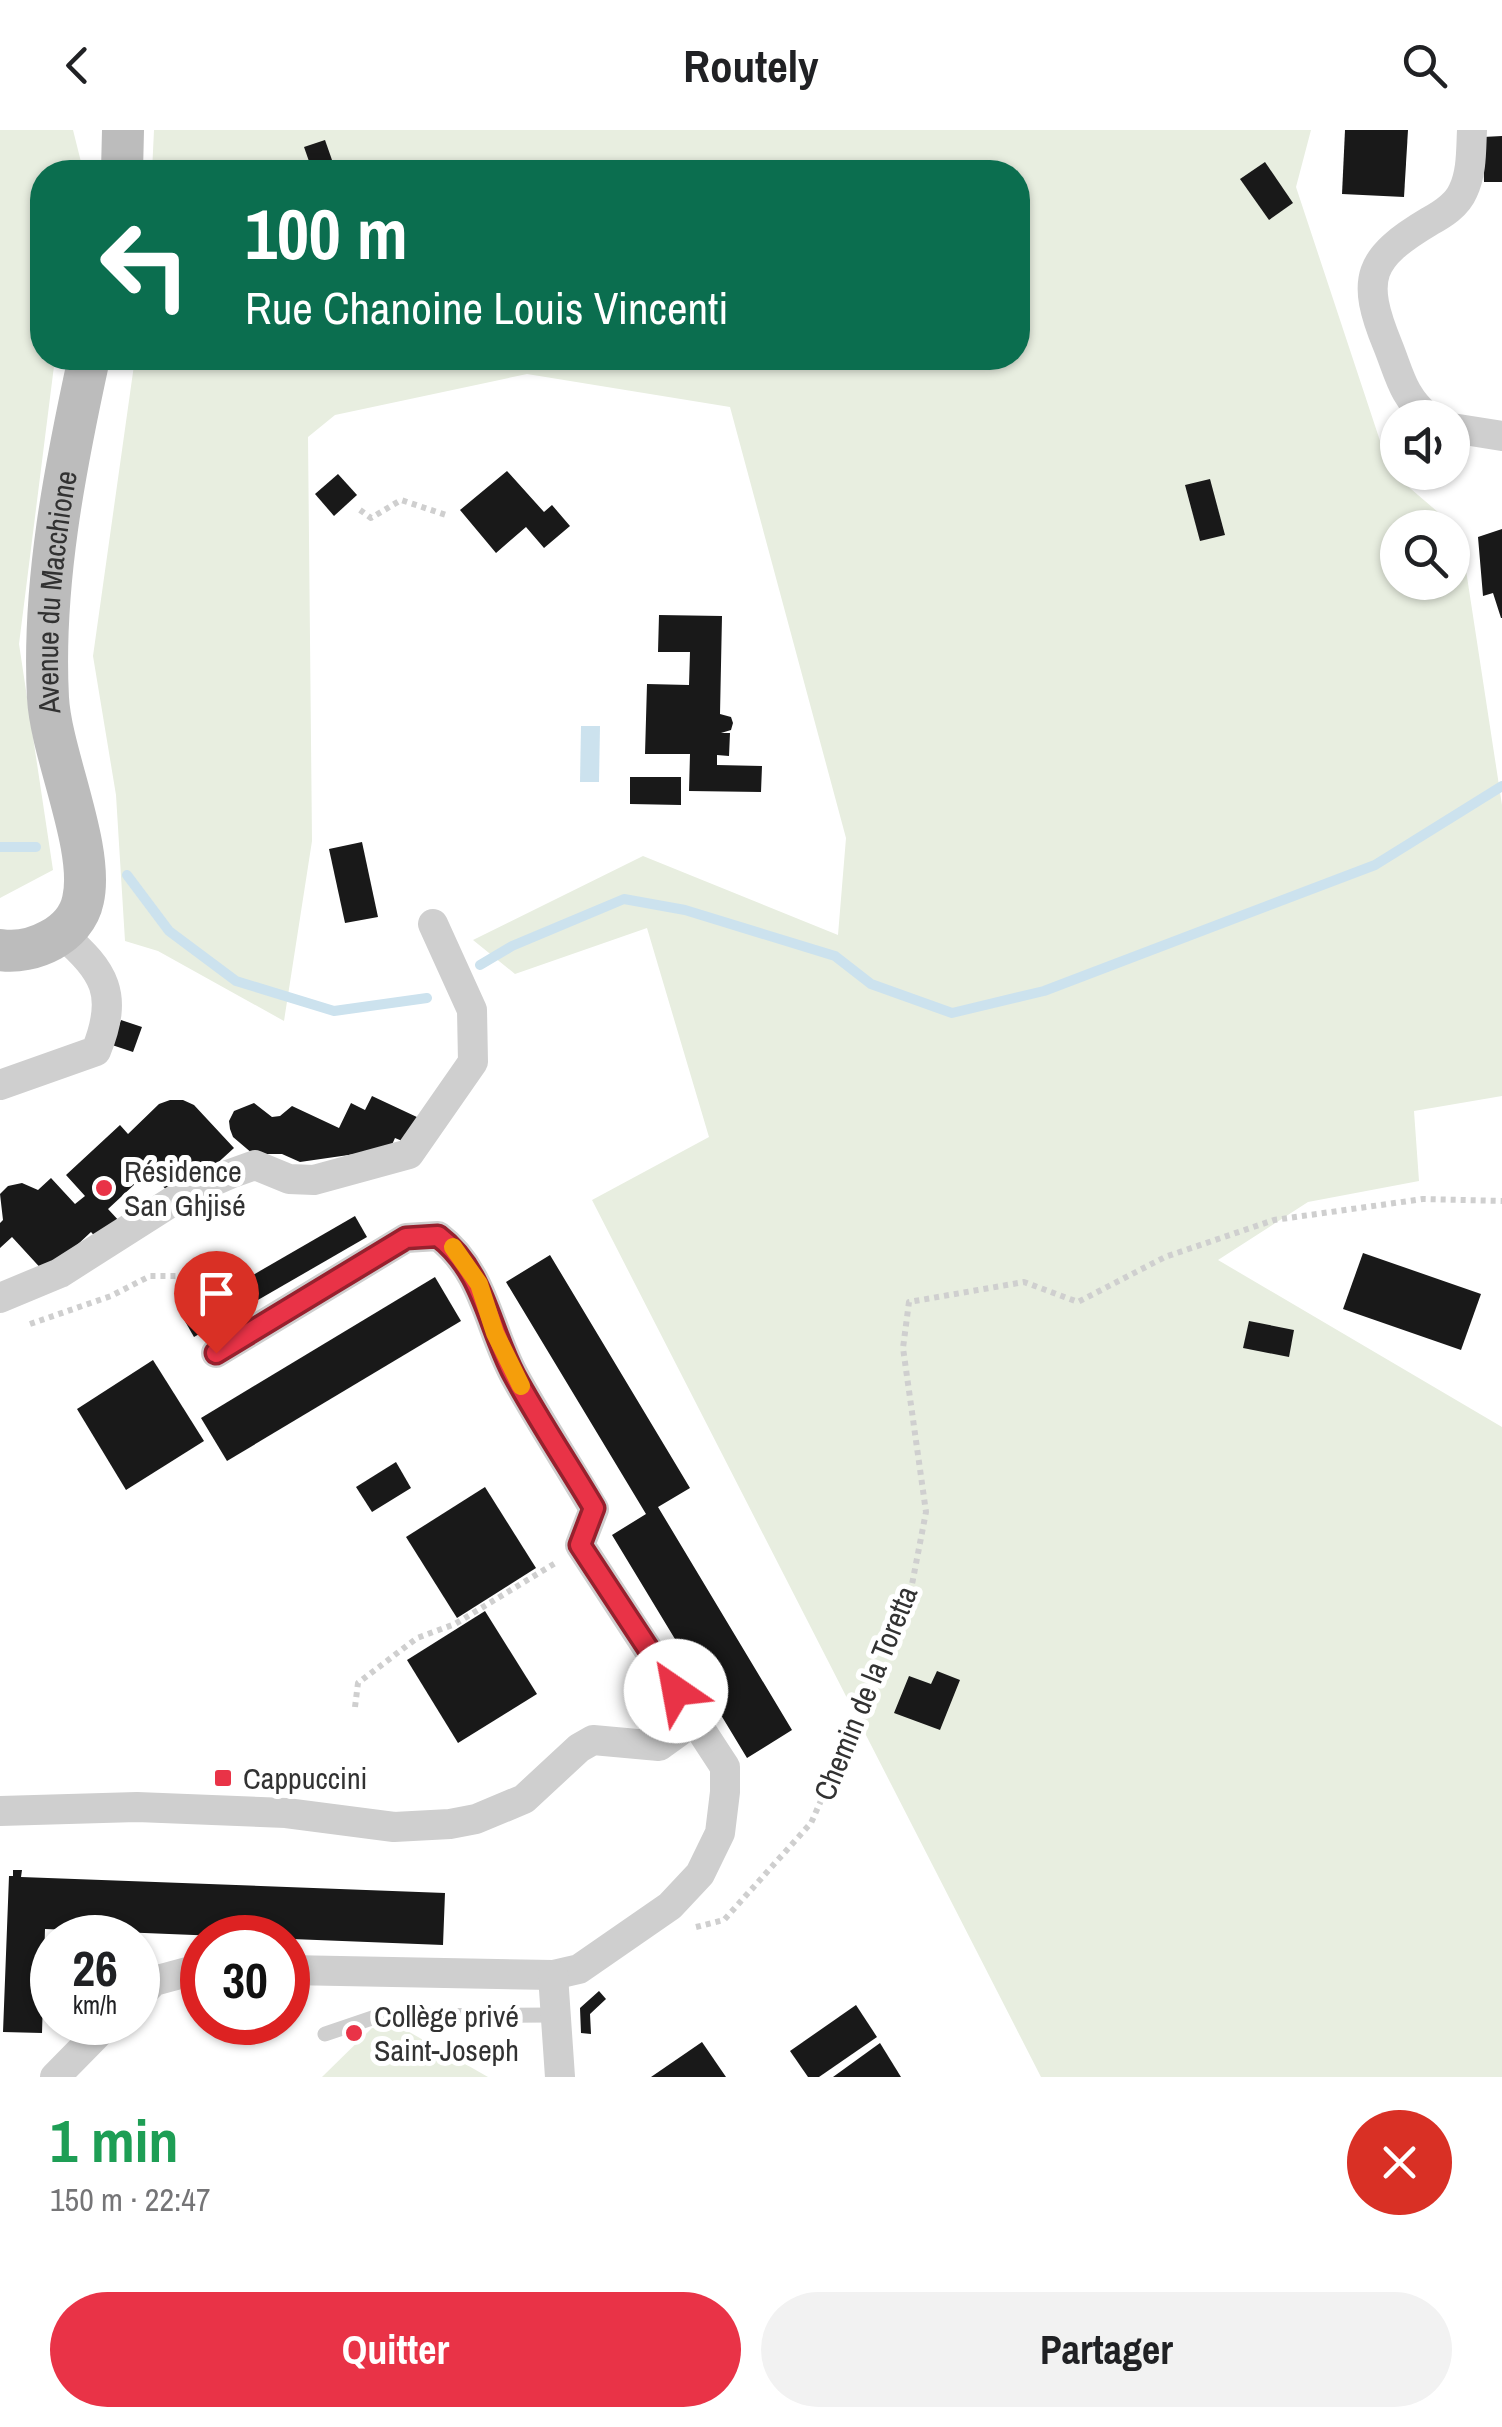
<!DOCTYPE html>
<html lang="fr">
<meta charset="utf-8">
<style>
body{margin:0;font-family:"Archivo Narrow",sans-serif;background:#f2f2f2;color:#202124;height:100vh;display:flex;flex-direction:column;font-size:38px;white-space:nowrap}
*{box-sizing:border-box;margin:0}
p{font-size:32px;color:#757577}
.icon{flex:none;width:55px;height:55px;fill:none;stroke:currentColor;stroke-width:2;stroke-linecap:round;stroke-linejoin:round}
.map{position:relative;height:1947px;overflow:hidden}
.details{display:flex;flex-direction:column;background:#fff;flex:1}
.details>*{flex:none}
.top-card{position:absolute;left:30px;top:30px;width:1000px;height:210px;border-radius:40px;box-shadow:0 2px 8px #0004;background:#0b6e4f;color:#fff;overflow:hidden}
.fabs{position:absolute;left:1380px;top:270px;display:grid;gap:20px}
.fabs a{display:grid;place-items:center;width:90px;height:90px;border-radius:50%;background:#fff;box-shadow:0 2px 8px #0004;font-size:50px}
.speed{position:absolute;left:30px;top:1785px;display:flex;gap:20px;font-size:50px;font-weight:700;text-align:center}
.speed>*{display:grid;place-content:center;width:130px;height:130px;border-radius:50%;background:#fff;box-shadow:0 2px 8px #0004;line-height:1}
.speed small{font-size:25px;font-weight:400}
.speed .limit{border:15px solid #d22;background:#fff;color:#111}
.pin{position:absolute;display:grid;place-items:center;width:85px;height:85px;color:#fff;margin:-102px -42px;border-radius:50% 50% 50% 0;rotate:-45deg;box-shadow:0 0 10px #0007}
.pin .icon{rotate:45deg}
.me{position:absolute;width:110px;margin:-55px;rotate:327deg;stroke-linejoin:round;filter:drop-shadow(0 0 8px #0008)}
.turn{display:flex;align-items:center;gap:35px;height:210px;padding:0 50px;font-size:45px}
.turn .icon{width:130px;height:130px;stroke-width:2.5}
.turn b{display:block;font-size:70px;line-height:85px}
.round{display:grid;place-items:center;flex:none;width:105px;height:105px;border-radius:52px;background:#f2f2f2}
.head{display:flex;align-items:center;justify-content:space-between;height:170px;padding:0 50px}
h1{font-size:60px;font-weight:700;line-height:75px;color:#1e9e55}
.cta{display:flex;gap:20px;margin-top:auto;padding:20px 50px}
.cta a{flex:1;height:115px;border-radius:60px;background:#e93347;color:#fff;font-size:40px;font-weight:700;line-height:115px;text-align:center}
.cta a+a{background:#f2f2f2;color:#202124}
header{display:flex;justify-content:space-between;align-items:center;height:130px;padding:0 50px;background:#fff;font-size:45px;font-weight:700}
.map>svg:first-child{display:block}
</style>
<header><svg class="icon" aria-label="back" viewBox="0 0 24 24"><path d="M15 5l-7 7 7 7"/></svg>Routely<svg class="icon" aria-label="search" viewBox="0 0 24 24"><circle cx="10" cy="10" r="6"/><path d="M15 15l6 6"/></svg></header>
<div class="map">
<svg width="1502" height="1947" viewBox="0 0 1502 1947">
<rect width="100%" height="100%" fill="#fff"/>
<g fill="#e8eee0" fill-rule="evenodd">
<polygon points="0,0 73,0 81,32 79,42 42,42 42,228 55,228 19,514 53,740 0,768"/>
<path d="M 154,0 L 1311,0 L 1296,57 L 1390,341 L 1460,401 L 1502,675 L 1502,966 L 1414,981 L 1419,1051 L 1308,1072 L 1218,1130 L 1502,1297 L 1502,1947 L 1041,1947 L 592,1070 L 709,1007 L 647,798 L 515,844 L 473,810 L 643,726 L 838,805 L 846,708 L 730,277 L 527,244 L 335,285 L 308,307 L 312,711 L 284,891 L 158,821 L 125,811 L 116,665 L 93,526 L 135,228 L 1018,228 L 1018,42 L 152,42 ZM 1398,398 L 1452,398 L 1452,452 L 1398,452 Z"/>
<polygon points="397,1895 488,1947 322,1947 372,1898"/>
</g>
<polygon fill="#cce2ee" points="581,596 600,596 599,652 580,652"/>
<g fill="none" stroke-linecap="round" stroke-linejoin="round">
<g stroke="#cce2ee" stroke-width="10">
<polyline points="0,717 36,717"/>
<polyline points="127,745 169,801 236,851 334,881 427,868"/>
<polyline points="480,835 512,816 624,769 685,780 835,826 871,854 952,883 1044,861 1375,735 1502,656"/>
</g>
</g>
<g fill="#191919">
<polygon points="1345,0 1408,0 1404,67 1342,64"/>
<polygon points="1502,6 1502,52 1484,52 1483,7"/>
<polygon points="325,10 332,30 311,37 304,17"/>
<polygon points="1265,32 1293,73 1269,90 1240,49"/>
<polygon points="507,341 544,382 552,375 570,396 544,418 526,397 496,423 460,380"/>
<polygon points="338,344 357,365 334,386 315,364"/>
<polygon points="1210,349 1225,405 1200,411 1185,355"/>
<polygon points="1502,399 1502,488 1501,488 1493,463 1483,466 1478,407"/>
<polygon points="659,485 722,486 720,584 731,587 733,593 731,600 721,603 730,603 729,626 717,625 717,635 762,636 761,662 689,661 690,624 645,624 647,554 689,555 690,522 658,522"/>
<polygon points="630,647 681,647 681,675 630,674"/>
<polygon points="362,712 378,787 345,793 329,719"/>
<polygon points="121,890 142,897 133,922 112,915"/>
<polygon points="372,966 419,988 407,1013 395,1008 390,1019 300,1032 282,1024 253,1024 233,1007 230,999 229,991 234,981 254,973 272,987 280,986 292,976 339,998 351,973 365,980"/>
<polygon points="170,970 183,970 194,975 234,1018 212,1038 206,1031 170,1064 149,1041 108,1079 121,1093 100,1112 91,1102 46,1144 12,1107 0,1118 0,1093 3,1090 0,1064 8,1056 22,1053 38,1060 51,1048 75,1074 85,1066 66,1045 120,995 128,1004 159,974"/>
<polygon points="355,1086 367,1107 194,1207 182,1186"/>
<polygon points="1363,1123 1481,1164 1461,1220 1343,1179"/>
<polygon points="550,1125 690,1358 658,1377 792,1600 747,1628 612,1405 646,1384 506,1152"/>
<polygon points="435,1147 461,1191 227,1331 201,1288"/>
<polygon points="1249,1191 1294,1200 1289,1227 1243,1218"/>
<polygon points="153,1230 204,1311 126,1360 77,1279"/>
<polygon points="396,1332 411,1358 372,1382 356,1357"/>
<polygon points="485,1357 536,1438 457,1488 406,1407"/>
<polygon points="485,1481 537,1564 458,1613 407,1530"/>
<polygon points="937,1541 960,1550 940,1600 894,1583 909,1546 931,1554"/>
<polygon points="13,1740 22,1740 21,1747 445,1763 443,1815 45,1799 42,1903 3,1902 9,1746 13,1746"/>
<polygon points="599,1861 606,1869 590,1884 591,1904 581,1903 580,1878"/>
<polygon points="856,1875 877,1907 819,1947 808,1947 790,1921"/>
<polygon points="702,1912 726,1947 651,1947"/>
<polygon points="880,1913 901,1947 833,1947"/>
</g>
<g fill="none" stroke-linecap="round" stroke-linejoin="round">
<g stroke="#cfcfcf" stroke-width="6" stroke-dasharray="5 5" stroke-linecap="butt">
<polyline points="360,380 371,388 401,370 449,386"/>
<polyline points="30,1194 111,1166 150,1146 199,1146"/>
<polyline points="355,1577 358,1553 417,1508 455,1494 557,1432"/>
<polyline points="696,1797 724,1790 811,1693 908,1475 926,1382 903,1218 909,1172 1024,1152 1078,1172 1165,1127 1274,1090 1423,1069 1502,1071"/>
</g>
<polyline stroke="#cfcfcf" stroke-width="15" points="325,1904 378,1886 556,1885"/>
<g stroke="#cfcfcf" stroke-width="30">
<path d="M 1429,288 C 1403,267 1400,246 1388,216 C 1360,148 1368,128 1430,91 C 1443,84 1457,75 1463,61 C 1472,42 1471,20 1472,0"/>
<polyline points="1452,298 1502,306"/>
<path d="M 0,955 L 96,921 C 119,864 105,842 62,804"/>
<polyline points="0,1168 60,1143 184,1064 230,1044 255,1035 289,1049 314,1050 409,1024 473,932 472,880 433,794"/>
<path d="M 216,1223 L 406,1108 L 438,1106 C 484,1141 488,1197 514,1245 C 539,1291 568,1334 594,1379 L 580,1415 L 725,1637 L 725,1662 L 720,1703 L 700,1744 L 670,1776 L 579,1839 L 553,1845 L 288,1840"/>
<polyline points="0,1681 137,1677 286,1683 394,1697 450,1694 476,1689 524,1669 579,1618 593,1610 659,1616 695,1590"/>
<polyline points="553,1845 560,1947"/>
<polyline points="138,1867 154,1851 202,1838"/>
<polyline points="55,1947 109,1892"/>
</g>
<g stroke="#bcbcbc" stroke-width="42">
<polyline points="122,42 123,0"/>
<path id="s1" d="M 0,820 C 32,825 76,805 83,770 C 95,718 51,624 48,568 C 42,455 65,338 89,228"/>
</g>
</g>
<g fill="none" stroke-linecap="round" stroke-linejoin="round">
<defs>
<path id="route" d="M 216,1223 L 406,1108 L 438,1106 C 484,1141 488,1196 514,1245 C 539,1291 568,1334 594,1378 L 580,1415 L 676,1561"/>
</defs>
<use href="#route" stroke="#97212e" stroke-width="25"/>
<use href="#route" stroke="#e93347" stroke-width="18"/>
<polyline stroke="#f59e0b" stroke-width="18" points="453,1117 479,1154 495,1203 521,1256"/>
</g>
<g fill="#e93347" stroke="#fff" stroke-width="4">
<circle cx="104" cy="1058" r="10"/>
<rect x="213" y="1638" width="20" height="20" rx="5"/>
<circle cx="354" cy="1903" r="10"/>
</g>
<g text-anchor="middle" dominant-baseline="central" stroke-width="10" stroke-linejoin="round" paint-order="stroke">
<g font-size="30" fill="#323232" stroke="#fff">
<text stroke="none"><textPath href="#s1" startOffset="418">Avenue du Macchione</textPath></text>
<text transform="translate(865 1563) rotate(-68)">Chemin de la Toretta</text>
</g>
<g font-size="30" fill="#323232" stroke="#fff" text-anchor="start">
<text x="124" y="1041">Résidence<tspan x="124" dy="34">San Ghjisé</tspan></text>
<text x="243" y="1648">Cappuccini</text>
<text x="374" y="1886">Collège privé<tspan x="374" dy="34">Saint-Joseph</tspan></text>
</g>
</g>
</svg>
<div class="fabs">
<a><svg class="icon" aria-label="sound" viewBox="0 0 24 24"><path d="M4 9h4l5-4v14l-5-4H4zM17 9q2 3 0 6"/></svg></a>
<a><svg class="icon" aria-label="search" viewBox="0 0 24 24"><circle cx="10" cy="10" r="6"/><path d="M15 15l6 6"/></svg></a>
</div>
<div class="speed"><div>26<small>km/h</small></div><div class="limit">30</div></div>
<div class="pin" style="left:216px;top:1223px;background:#d93025"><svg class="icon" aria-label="arrive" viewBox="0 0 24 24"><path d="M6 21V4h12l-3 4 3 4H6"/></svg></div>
<svg class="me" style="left:676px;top:1561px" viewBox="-20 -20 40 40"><circle r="19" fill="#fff"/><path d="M0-13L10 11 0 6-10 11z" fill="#e93347"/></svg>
<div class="top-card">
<div class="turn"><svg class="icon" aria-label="left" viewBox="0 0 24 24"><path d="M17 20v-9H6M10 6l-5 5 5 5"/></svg><div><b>100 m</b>Rue Chanoine Louis Vincenti</div></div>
</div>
</div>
<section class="details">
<div class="head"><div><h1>1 min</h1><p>150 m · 22:47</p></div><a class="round" style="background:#d93025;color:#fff"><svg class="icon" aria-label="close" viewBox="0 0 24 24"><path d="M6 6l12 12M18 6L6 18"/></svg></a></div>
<div class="cta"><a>Quitter</a><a>Partager</a></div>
</section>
